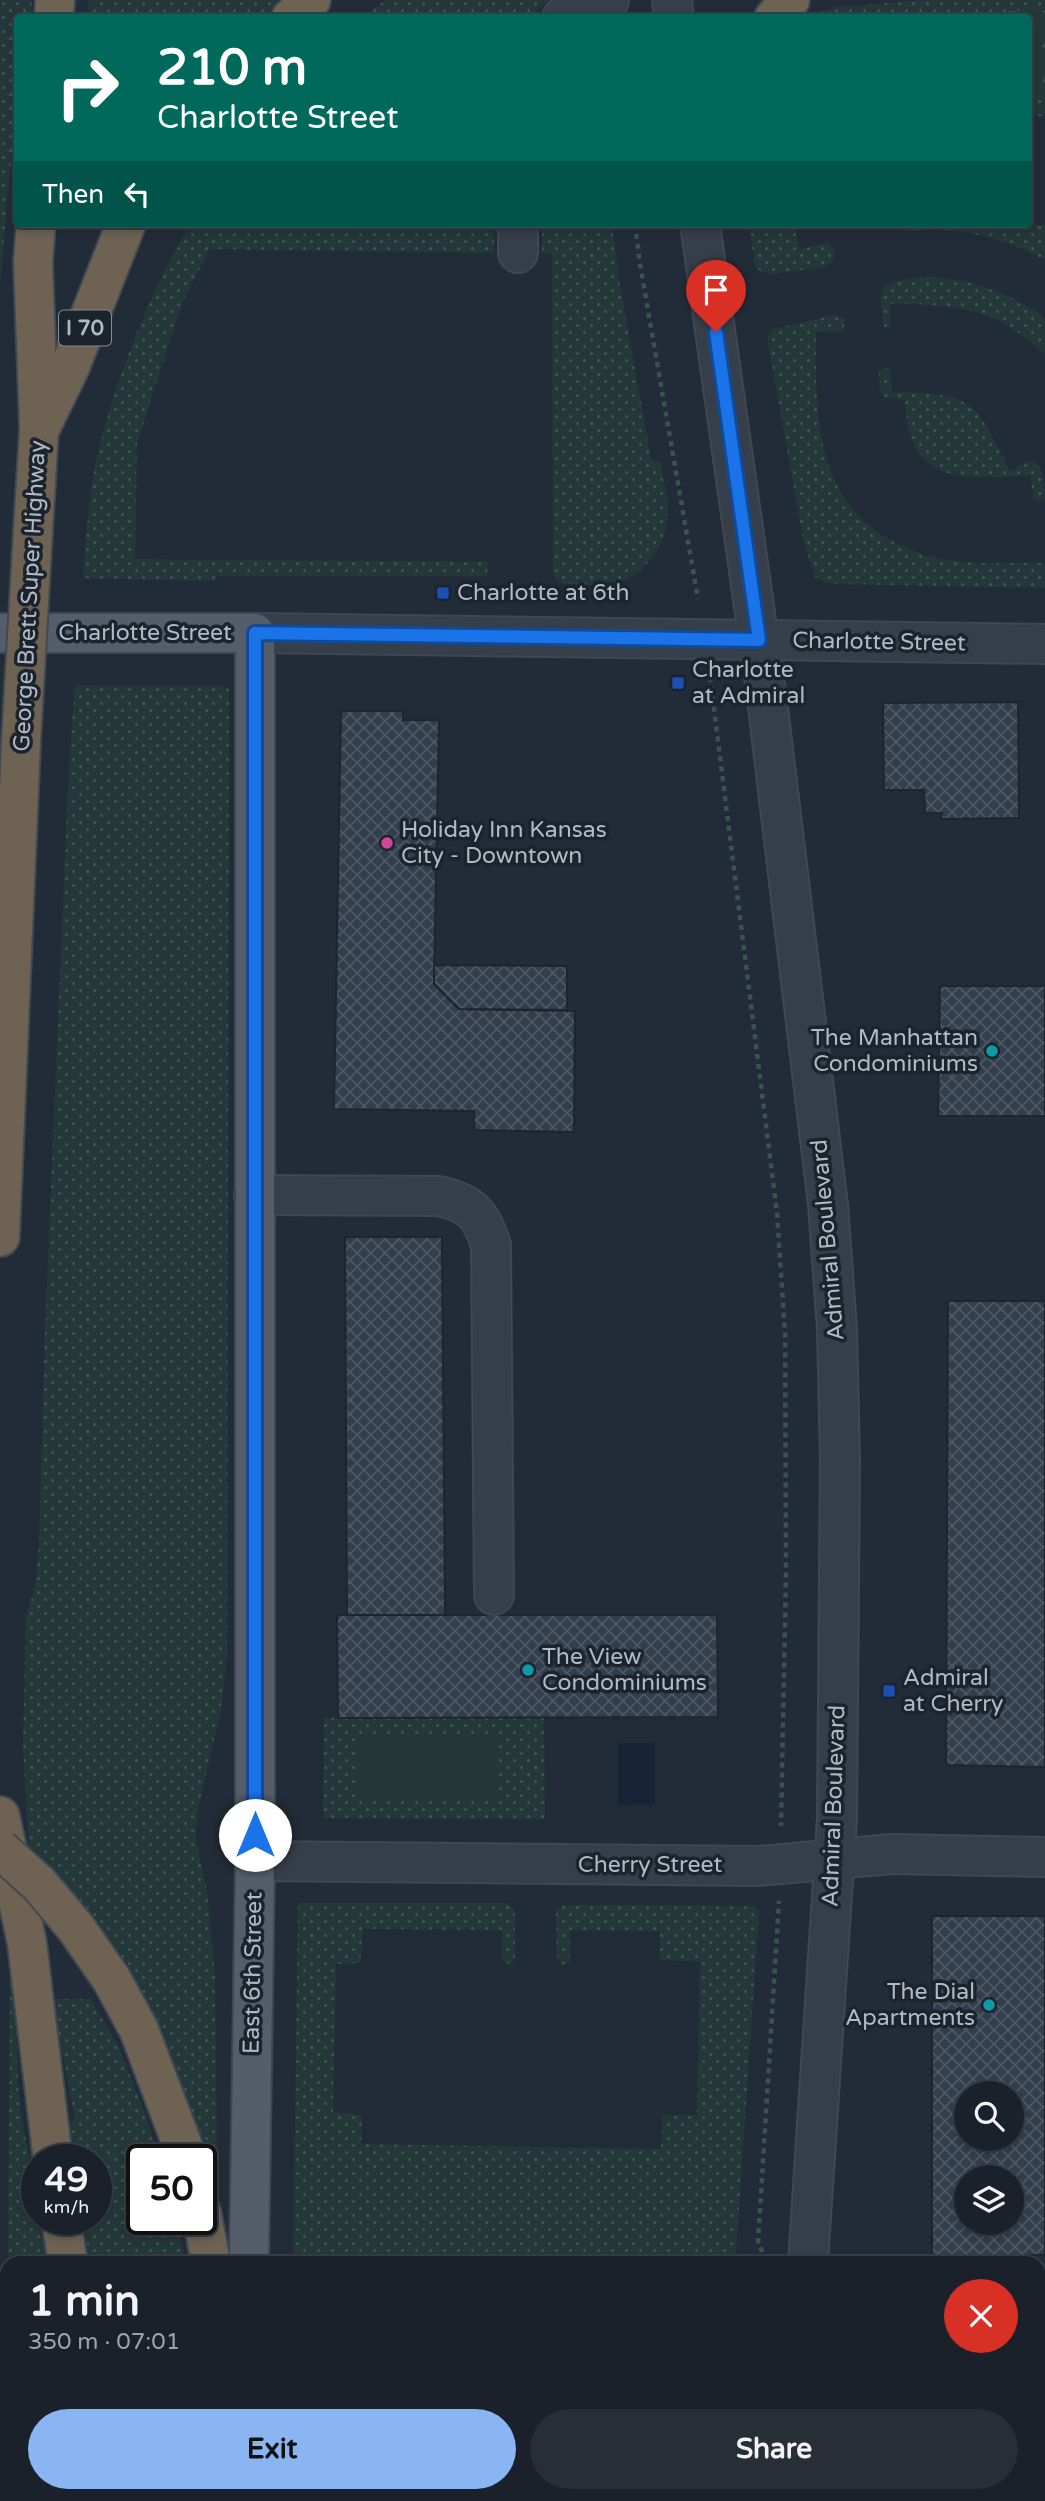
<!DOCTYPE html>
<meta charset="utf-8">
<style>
body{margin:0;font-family:"Varela Round",sans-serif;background:#272e36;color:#f1f3f6;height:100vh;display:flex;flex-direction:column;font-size:26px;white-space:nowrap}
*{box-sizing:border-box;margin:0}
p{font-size:23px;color:#9fa3a8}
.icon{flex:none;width:38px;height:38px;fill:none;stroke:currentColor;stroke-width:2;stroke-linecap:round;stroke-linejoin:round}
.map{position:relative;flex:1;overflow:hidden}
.side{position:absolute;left:0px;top:2256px;width:1046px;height:247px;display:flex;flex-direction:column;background:#1a212a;border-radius:21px 21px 0 0;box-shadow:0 4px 10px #0003,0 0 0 2px #383e47}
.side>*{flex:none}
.banner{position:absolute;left:14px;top:14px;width:1018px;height:214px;border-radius:7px;box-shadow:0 4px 10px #0003,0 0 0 2px #383e47;background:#00695c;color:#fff;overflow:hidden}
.fabs{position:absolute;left:954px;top:2081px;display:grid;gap:14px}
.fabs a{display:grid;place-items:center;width:70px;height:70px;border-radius:50%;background:#1a212a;box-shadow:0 4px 10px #0003,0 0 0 2px #383e47;font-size:35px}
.speed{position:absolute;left:21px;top:2144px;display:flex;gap:14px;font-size:35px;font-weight:700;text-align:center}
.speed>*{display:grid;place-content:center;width:91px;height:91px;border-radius:50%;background:#1a212a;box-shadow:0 4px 10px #0003,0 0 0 2px #383e47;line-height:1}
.speed small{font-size:18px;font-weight:400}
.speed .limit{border:4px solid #111;border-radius:10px;background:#fff;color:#111}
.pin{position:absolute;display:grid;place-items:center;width:60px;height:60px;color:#fff;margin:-72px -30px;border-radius:50% 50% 50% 0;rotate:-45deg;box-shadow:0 0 7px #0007}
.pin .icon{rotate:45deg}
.me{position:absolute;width:77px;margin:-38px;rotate:0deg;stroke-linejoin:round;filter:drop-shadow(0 0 5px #0008)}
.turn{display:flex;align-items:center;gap:24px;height:147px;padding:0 28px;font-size:32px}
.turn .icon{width:91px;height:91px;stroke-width:2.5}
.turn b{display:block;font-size:49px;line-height:60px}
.then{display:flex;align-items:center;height:66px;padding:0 28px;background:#0003;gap:14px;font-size:26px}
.round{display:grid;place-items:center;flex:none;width:74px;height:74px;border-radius:37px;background:#272e36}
.headline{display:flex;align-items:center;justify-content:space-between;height:119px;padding:0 28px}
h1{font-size:42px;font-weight:800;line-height:52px}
.cta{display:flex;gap:14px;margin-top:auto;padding:14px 28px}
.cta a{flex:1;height:80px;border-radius:42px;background:#89b5f2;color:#111;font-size:28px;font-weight:800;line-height:80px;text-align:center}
.cta a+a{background:#272e36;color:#f1f3f6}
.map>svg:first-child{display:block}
</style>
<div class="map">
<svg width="1045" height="2501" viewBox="0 0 1045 2501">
<defs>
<pattern id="green-dots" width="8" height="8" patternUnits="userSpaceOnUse" patternTransform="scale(1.75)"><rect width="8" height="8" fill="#243839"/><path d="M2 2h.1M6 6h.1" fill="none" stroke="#415354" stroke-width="1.8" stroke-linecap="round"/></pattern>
<pattern id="forest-firs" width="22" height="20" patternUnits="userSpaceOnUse" patternTransform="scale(1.75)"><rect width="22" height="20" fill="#243839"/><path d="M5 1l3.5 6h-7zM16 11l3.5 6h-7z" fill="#415354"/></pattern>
<pattern id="building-cross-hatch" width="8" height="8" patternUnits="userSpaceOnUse" patternTransform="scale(1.75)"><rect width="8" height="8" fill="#323e4c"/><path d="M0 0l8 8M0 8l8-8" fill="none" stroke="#4d5864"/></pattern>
</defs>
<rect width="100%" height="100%" fill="#222c38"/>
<g fill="url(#green-dots)">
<polygon points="0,0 32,0 31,17 18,18 17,127 10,170 0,286"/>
<polygon points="89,0 284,0 266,17 87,18"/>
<polygon points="385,0 550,0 528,17 364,17"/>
<polygon points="928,0 1045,0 1045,116 1029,116 1029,18 804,18 835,7"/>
<path d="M 190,224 L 494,224 L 494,253 L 210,249 L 183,301 L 137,443 L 135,559 L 488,562 L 487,576 L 216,576 L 215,581 L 83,578 C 86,539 88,500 96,461 C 115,379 148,297 190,224 Z"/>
<path d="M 542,224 L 612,224 L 620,285 L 651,459 L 660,463 C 663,478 668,495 668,511 C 668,541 648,573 619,582 C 604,587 582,584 565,584 L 558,581 L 553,574 L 552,254 L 542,253 Z"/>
<path d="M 749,224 L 794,224 L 799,249 L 828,243 L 835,251 C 833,260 833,265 824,267 L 771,274 L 761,272 L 755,266 Z"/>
<path d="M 892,224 L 905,224 L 906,226 L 1045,225 L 1045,260 C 1007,240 977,232 934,230 C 920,230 902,235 892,224 Z"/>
<path d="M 929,277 C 974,280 1002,290 1040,314 L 1045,319 L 1045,355 C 995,307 957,304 890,304 L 890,327 L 883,327 L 881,298 L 884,287 C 897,278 914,278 929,277 Z"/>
<path d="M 834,315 L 844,319 L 844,328 L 841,331 L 816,332 C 815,426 815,518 922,554 C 960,567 1006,562 1045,563 L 1045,588 L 836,584 L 826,583 L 815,577 L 804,544 L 767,337 L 773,329 Z"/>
<path d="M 886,368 L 890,369 L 892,392 C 975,394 974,399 1010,471 C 1015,468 1020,464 1025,462 C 1045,455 1045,490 1045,501 L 1033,499 L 1031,476 C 962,478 909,488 905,400 L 886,398 L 880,392 L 879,372 L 881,369 Z"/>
<path d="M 75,685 L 221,686 L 229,689 L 227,1653 L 221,1709 L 197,1815 L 196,1839 L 207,1891 L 215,1976 L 217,2164 L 208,2169 C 190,2098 156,2034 125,1968 L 128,1966 L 86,1907 L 80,1910 L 29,1853 L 23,1743 L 26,1617 L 35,1586 L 39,1545 L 45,1329 L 69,763 Z"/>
<polygon points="544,1717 545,1819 323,1818 324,1718"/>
<polygon points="298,1903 507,1903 515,1910 515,1960 510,1965 502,1960 502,1930 363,1929 360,1963 336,1964 333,2112 360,2115 362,2118 361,2144 661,2149 663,2115 697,2115 700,1962 662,1960 660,1957 660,1931 570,1930 570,1962 562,1965 557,1957 556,1912 563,1905 755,1906 759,1912 736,2252 728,2263 293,2263"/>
<path d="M 14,1970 L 17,1977 C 17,2022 15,2068 21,2112 C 26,2148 37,2183 37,2219 L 40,2219 L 47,2263 L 8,2263 L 10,1976 Z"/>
<polygon points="52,1999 91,1999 117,2044 142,2105 160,2159 142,2160 142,2219 175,2219 186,2263 90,2263 83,2219 96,2219 96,2160 73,2159 67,2127 75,2119"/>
<polygon points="1040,2415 1045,2415 1045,2501 833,2501 833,2496 1040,2496"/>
<polygon points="8,2496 80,2496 80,2501 10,2501"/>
<rect x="120" y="2496" width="76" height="5"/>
</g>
<polygon fill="url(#forest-firs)" points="1032,9 1045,11 1045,99 1029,99 1029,18 959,17"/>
<polygon fill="#243839" points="495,1735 495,1799 357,1800 357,1736"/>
<polygon fill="#172435" points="618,1743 655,1743 655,1804 618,1805"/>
<g fill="url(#building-cross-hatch)" stroke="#1d252f" stroke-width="2" fill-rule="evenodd">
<polygon points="1018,702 1019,818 941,819 942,813 925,813 924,790 884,790 883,703"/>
<polygon points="341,711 403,711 403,720 439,720 434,984 459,1009 575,1011 574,1132 474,1130 474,1111 334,1109"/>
<polygon points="434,965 567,966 567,1010 459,1009 434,984"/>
<polygon points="940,986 1045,986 1045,1116 938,1116"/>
<polygon points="345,1237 442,1237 445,1615 347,1615"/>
<polygon points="948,1301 1045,1301 1045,1767 946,1765"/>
<polygon points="337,1615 717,1615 718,1717 338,1718"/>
<path d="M 932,1916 L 1045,1916 L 1045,2255 L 932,2255 ZM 966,2093 L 1012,2093 L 1012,2138 L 966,2138 ZM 966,2177 L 1012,2177 L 1012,2222 L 966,2222 Z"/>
</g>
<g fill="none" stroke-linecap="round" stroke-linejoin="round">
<defs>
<g id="minor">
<polyline points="672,0 674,18"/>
<polyline points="562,18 570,13 609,0"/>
<polyline points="700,224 766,691 828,1205 837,1328 840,1461 837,1818 808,2263"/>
<polyline points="518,253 518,224"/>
<polyline points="255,633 1045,644"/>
<path d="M 254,1195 L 439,1196 C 471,1203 481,1214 491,1245 L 494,1595"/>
<polyline points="255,1861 759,1866 892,1854 1045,1857"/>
<polyline points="793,2501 793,2496"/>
</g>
<g id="major">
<polyline points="0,633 255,633 255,1861 249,2263"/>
<polyline points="0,2316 7,2316"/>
<polyline points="1040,2347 1045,2347"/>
<polyline points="0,2390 7,2390"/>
<polyline points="725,2496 733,2501"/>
</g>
<g id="highway">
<polyline points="54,18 55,0"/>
<polyline points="291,18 311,0"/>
<polyline points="774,18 790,0"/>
<polyline points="36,224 33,262 39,425"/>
<polyline points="33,531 39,431 70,367 126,224"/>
<polyline points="0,1237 21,742"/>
<polyline points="0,1816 27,1943 53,2160"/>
<polyline points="112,1980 139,2030 188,2160"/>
<polyline points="201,2211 211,2263"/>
<polyline points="61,2219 68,2263"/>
<polyline points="100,2501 101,2496"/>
<polyline points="230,2501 231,2496"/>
</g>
</defs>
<use href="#minor" stroke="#3f4752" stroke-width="42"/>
<use href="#major" stroke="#3f4752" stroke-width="42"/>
<use href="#highway" stroke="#414953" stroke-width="42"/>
<g stroke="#3d5152" stroke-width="4.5" stroke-dasharray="5 5" stroke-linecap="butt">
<polyline points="635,224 640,264 698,599"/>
<polyline points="710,677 777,1213 785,1333 786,1571 781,1826"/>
<polyline points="767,2261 758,2243 779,1901"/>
</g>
<use href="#minor" stroke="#363e49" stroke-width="38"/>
<use href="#major" stroke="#545d69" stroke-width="38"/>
<use href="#highway" stroke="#6e6353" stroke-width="38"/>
<defs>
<g id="highway-bridge">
<polyline points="21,742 33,531"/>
<polyline points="0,1849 39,1884 76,1928 112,1980"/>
</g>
</defs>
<use href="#highway-bridge" stroke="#414953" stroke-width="42" stroke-linecap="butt"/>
<use href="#highway-bridge" stroke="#6e6353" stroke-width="38"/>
</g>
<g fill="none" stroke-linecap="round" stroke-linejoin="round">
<defs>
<polyline id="route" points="255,1835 255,633 759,640 716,332"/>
</defs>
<use href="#route" stroke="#114b97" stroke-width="18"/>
<use href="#route" stroke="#1a73e8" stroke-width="12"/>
</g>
<g fill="#1a4fb4" stroke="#1b232d" stroke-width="2.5">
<rect x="436" y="586" width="14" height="14" rx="3.5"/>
<rect x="671" y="676" width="14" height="14" rx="3.5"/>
<rect x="882" y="1684" width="14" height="14" rx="3.5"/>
</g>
<circle fill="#d1479c" stroke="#1b232d" stroke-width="2.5" cx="387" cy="843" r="7"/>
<g fill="#0f9aa8" stroke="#1b232d" stroke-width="2.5">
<circle cx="992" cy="1051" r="7"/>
<circle cx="528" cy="1670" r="7"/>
<circle cx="989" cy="2005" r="7"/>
</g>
<g text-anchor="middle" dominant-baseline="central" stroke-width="7" stroke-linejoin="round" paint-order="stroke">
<rect fill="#1b232d" stroke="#848c97" stroke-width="2" x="59" y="310.5" width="52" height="35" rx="5"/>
<g font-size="21" font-weight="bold" fill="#b1b9c5">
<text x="85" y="328">I 70</text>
</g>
<g font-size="23" fill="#b1b9c5" stroke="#1b232d" text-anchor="start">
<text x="457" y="593">Charlotte at 6th</text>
<text x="692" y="670">Charlotte<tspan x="692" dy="26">at Admiral</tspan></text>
<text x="401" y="830">Holiday Inn Kansas<tspan x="401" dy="26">City - Downtown</tspan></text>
<text x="978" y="1038" text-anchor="end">The Manhattan<tspan x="978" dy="26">Condominiums</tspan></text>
<text x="542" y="1657">The View<tspan x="542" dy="26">Condominiums</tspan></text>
<text x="903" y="1678">Admiral<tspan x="903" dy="26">at Cherry</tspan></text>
<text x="975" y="1992" text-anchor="end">The Dial<tspan x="975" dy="26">Apartments</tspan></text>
</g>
<g font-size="23" fill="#b1b9c5" stroke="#1b232d">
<text transform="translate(30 596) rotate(-87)">George Brett Super Highway</text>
<text x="145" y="633">Charlotte Street</text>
<text transform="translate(879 642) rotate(1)">Charlotte Street</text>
<text transform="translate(828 1240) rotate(-95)">Admiral Boulevard</text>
<text transform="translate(834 1806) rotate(-88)">Admiral Boulevard</text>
<text x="650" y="1865">Cherry Street</text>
<text transform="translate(253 1973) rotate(-89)">East 6th Street</text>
</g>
</g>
</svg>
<div class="fabs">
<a><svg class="icon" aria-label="search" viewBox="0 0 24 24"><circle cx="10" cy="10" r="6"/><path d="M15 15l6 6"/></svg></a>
<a><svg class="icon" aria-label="layers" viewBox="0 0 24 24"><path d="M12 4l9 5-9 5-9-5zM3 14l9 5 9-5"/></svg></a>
</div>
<div class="speed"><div>49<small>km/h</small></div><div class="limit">50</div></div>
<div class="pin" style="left:716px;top:332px;background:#d93025"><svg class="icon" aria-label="arrive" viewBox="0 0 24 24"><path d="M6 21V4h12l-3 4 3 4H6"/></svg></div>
<svg class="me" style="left:255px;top:1835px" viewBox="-20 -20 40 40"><circle r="19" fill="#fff"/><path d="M0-13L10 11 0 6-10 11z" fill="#1a73e8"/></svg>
<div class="banner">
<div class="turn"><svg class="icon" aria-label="right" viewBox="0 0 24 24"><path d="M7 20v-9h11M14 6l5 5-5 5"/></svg><div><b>210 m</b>Charlotte Street</div></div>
<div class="then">Then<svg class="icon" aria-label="left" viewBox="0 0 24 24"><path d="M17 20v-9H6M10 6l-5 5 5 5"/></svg></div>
</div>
<section class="side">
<div class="headline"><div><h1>1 min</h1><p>350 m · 07:01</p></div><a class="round" style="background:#d93025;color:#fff"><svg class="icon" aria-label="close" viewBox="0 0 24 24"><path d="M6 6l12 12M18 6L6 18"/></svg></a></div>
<div class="cta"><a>Exit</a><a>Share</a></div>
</section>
</div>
